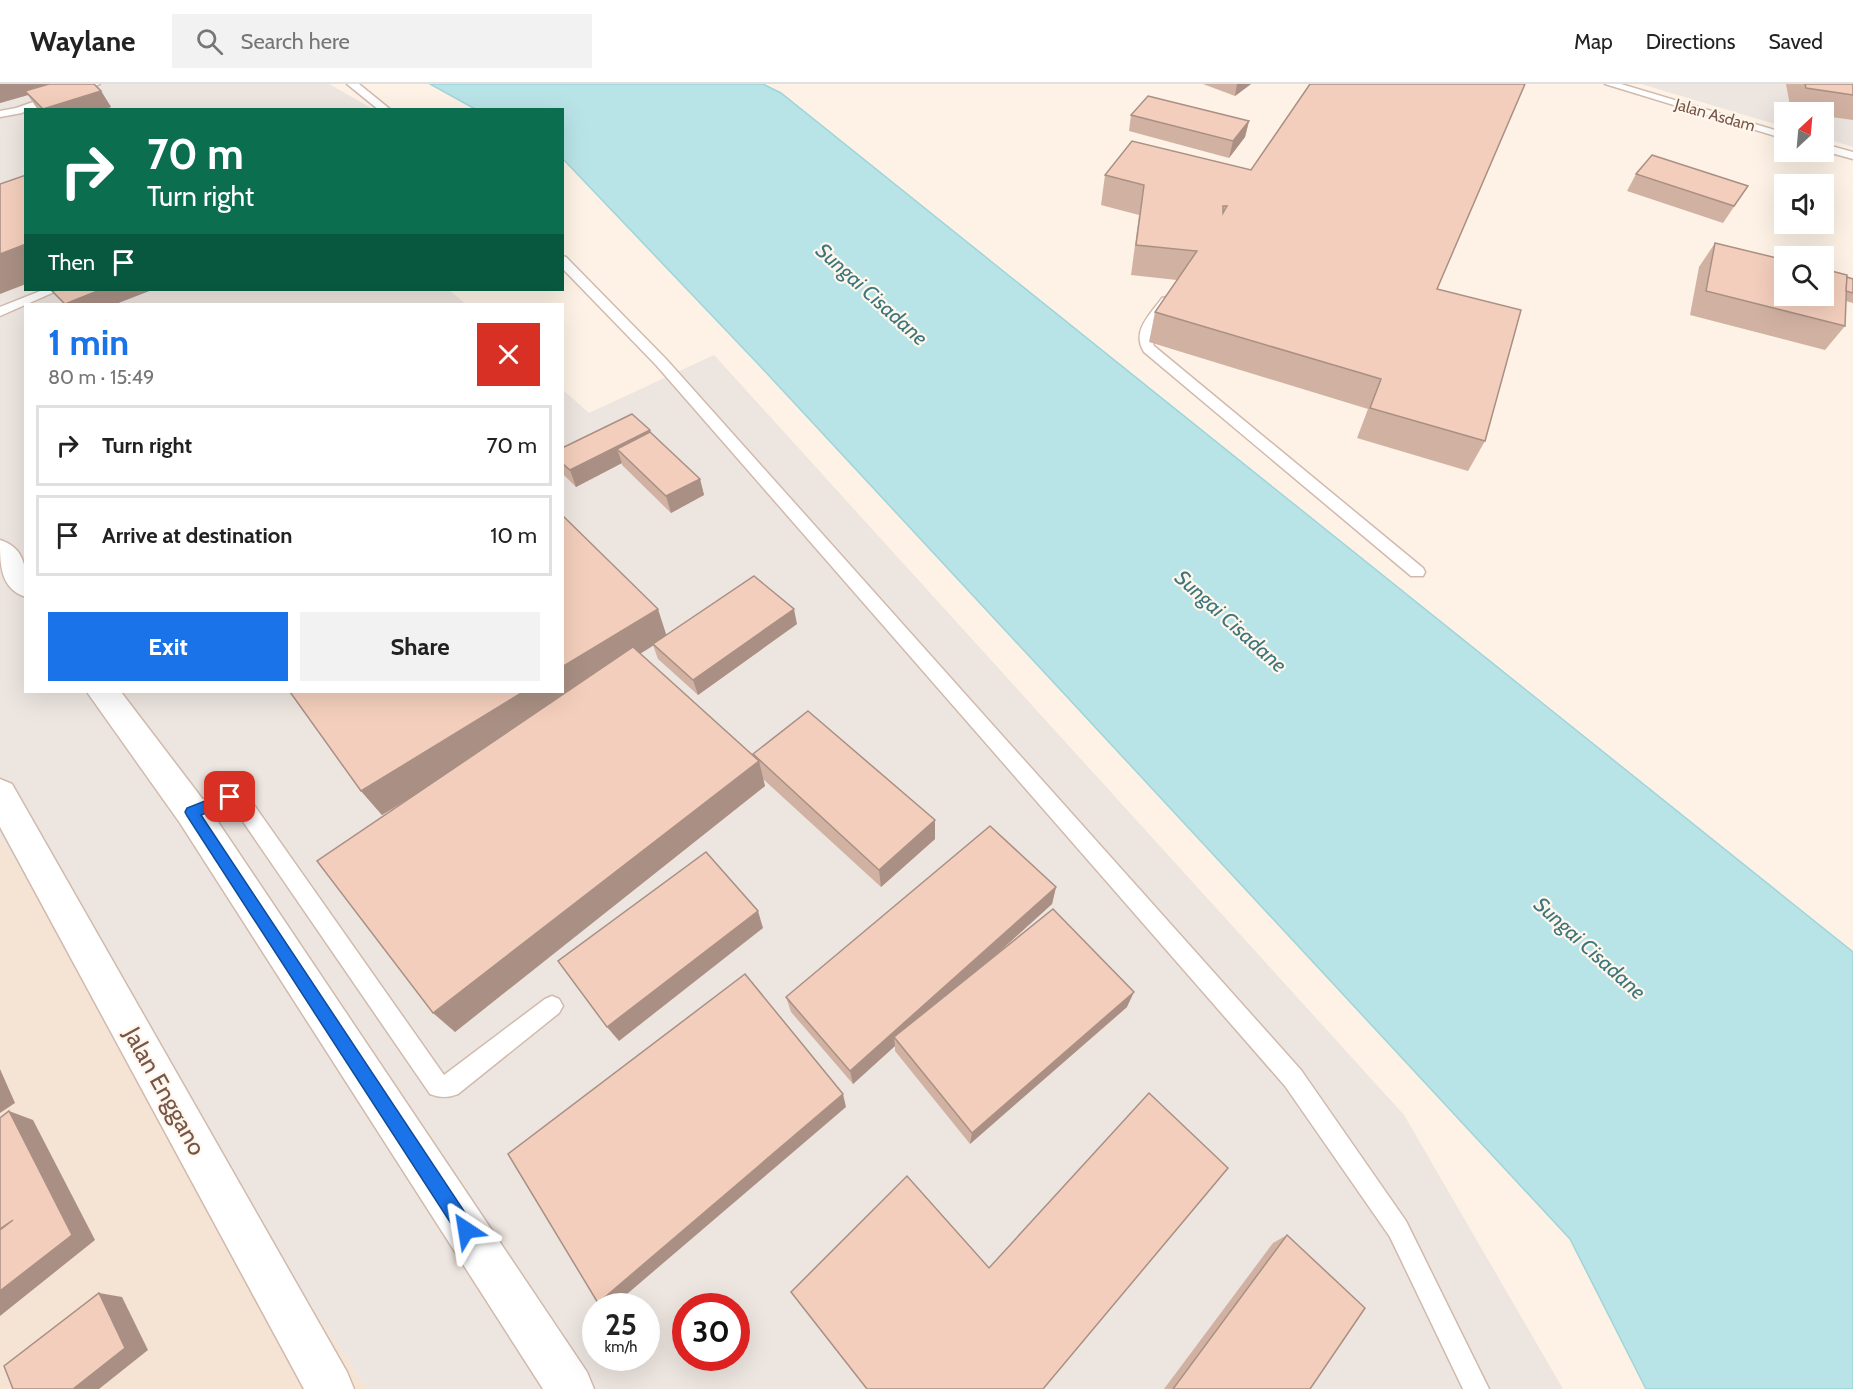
<!DOCTYPE html>
<meta charset="utf-8">
<style>
body{margin:0;font-family:Cabin,sans-serif;background:#f2f2f2;color:#222;height:100vh;display:flex;flex-direction:column;font-size:22px;white-space:nowrap}
*{box-sizing:border-box;margin:0}
p{font-size:20px;color:#767676}
.icon{flex:none;width:33px;height:33px;fill:none;stroke:currentColor;stroke-width:2;stroke-linecap:round;stroke-linejoin:round}
.map{position:relative;flex:1;overflow:hidden}
.details{position:absolute;left:24px;top:219px;width:540px;height:390px;display:flex;flex-direction:column;background:#fff;border-radius:0px;box-shadow:0 6px 24px #0002}
.details>*{flex:none}
.hud{position:absolute;left:24px;top:24px;width:540px;height:183px;border-radius:0px;box-shadow:0 6px 24px #0002;background:#0b6e4f;color:#fff;overflow:hidden}
.needle{width:39px;rotate:26deg}
.tools{position:absolute;left:1774px;top:18px;display:grid;gap:12px}
.tools a{display:grid;place-items:center;width:60px;height:60px;border-radius:0px;background:#fff;box-shadow:0 6px 24px #0002;font-size:30px}
.speed{position:absolute;left:582px;top:1209px;display:flex;gap:12px;font-size:30px;font-weight:700;text-align:center}
.speed>*{display:grid;place-content:center;width:78px;height:78px;border-radius:50%;background:#fff;box-shadow:0 6px 24px #0002;line-height:1}
.speed small{font-size:15px;font-weight:400}
.speed .limit{border:9px solid #d22;background:#fff;color:#111}
.pin{position:absolute;display:grid;place-items:center;width:51px;height:51px;color:#fff;margin:-26px;border-radius:12px;box-shadow:0 3px 9px #0006}
.me{position:absolute;width:66px;margin:-33px;rotate:327deg;stroke-linejoin:round;filter:drop-shadow(0 0 4px #0008)}
.turn{display:flex;align-items:center;gap:21px;height:126px;padding:0 24px;font-size:27px}
.turn .icon{width:78px;height:78px;stroke-width:2.5}
.turn b{display:block;font-size:42px;line-height:51px}
.then{display:flex;align-items:center;height:57px;padding:0 24px;background:#0003;gap:12px;font-size:22px}
.round{display:grid;place-items:center;flex:none;width:63px;height:63px;border-radius:0px;background:#f2f2f2}
.head{display:flex;align-items:center;justify-content:space-between;height:102px;padding:0 24px}
h1{font-size:36px;font-weight:700;line-height:45px;color:#1a73e8}
.primary-button{display:flex;gap:12px;margin-top:auto;padding:12px 24px}
.primary-button a{flex:1;height:69px;border-radius:0px;background:#1a73e8;color:#fff;font-size:24px;font-weight:700;line-height:69px;text-align:center}
.primary-button a+a{background:#f2f2f2;color:#222}
ul{padding:0;list-style:none}
li{display:flex;align-items:center;gap:18px;height:81px;margin:0 12px 9px;padding:0 12px;border:3px solid #e0e0e0;border-radius:0px}
li div{flex:1}
li b{display:block;font-size:22px}
li em{font-style:normal}
header{display:flex;align-items:center;gap:36px;box-sizing:border-box;height:84px;padding:0 30px;background:#fff;border-bottom:2px solid #e0e0e0}
header strong{font-size:28px}
nav{display:flex;gap:33px;margin-inline-start:auto;font-size:21px}
.search{width:420px;height:54px;background:#f2f2f2;display:flex;align-items:center;gap:15px;box-sizing:border-box;padding:0 21px;border-radius:0px;color:#767676;font-size:22px}
.map>svg:first-child{display:block}
</style>
<header>
<strong>Waylane</strong>
<div class="search"><svg class="icon" aria-label="search" viewBox="0 0 24 24"><circle cx="10" cy="10" r="6"/><path d="M15 15l6 6"/></svg>Search here</div>
<nav><a>Map</a><a>Directions</a><a>Saved</a></nav>
</header>
<div class="map">
<svg width="1853" height="1305" viewBox="0 0 1853 1305">
<rect width="100%" height="100%" fill="#fdf2e5"/>
<polygon fill="#f5e3d3" points="0,754 367,1305 0,1305"/>
<g fill="#ede5df" fill-rule="evenodd">
<path d="M 0,0 L 329,0 L 373,25 L 26,26 L 26,206 L 449,206 L 466,220 L 26,220 L 26,608 L 562,608 L 563,306 L 589,329 L 714,271 L 1404,1031 L 1563,1305 L 367,1305 L 0,754 ZM 596,1222 L 646,1222 L 646,1274 L 596,1274 ZM 686,1222 L 736,1222 L 736,1274 L 686,1274 Z"/>
<polygon points="1641,0 1853,0 1853,63 1824,54 1824,28 1785,28 1785,43"/>
</g>
<polygon fill="#b9e4e7" stroke="#9fd5d9" stroke-width="1.5" points="430,0 763,0 781,9 1853,868 1853,1305 1646,1305 1570,1155 760,282 563,75 562,26 475,25"/>
<g fill="none" stroke-linecap="round" stroke-linejoin="round">
<defs>
<g id="service">
<polygon points="85,0 100,0 32,26 26,26 22,29 0,33 0,27 16,24"/>
<polygon points="347,0 359,0 391,26 379,26"/>
<polygon points="1605,0 1621,0 1785,49 1785,55"/>
<polygon points="1824,60 1853,68 1853,75 1824,67"/>
<polygon points="562,172 566,173 666,275 1301,986 1406,1137 1489,1305 1463,1305 1390,1153 1285,1002 656,281 562,184"/>
<polygon points="43,206 59,206 0,232 0,223"/>
<path d="M 1167,213 L 1173,217 C 1164,230 1147,245 1154,262 L 1423,484 L 1425,488 L 1423,492 L 1411,492 L 1144,268 C 1131,247 1150,231 1162,214 Z"/>
<path d="M 230,705 L 249,714 L 444,991 L 545,915 L 552,912 L 559,915 L 563,922 L 559,929 L 458,1010 C 448,1014 440,1014 430,1010 L 235,726 L 229,722 L 192,736 L 185,734 L 183,728 L 185,722 Z"/>
</g>
<g id="minor">
<path d="M 0,456 C 28,465 26,489 26,513 C 0,505 0,480 0,456 Z"/>
<polygon points="87,608 121,608 204,717 587,1288 594,1305 543,1305 180,739"/>
<polygon points="0,695 12,700 347,1288 354,1305 304,1305 0,743"/>
</g>
</defs>
<use href="#service" stroke="#d1baad" stroke-width="3"/>
<use href="#minor" stroke="#d1baad" stroke-width="3"/>
<use href="#service" fill="#fff" fill-rule="evenodd"/>
<use href="#minor" fill="#fff" fill-rule="evenodd"/>
</g>
<g fill="#d1b1a2">
<polygon points="0,0 101,7 111,23 103,26 38,26 28,11 0,19"/>
<polygon points="1203,0 1251,0 1235,12"/>
<polygon points="1786,0 1853,0 1853,36 1824,32 1824,28 1803,28 1791,27"/>
<polygon points="1131,31 1249,37 1245,53 1229,74 1129,47"/>
<polygon points="1132,57 1437,205 1485,357 1468,387 1357,354 1368,325 1149,258 1155,228 1177,196 1131,191 1139,131 1101,121 1105,91"/>
<polygon points="1636,90 1748,102 1723,139 1627,107"/>
<polygon points="1715,159 1853,195 1853,219 1846,217 1845,242 1825,266 1690,231 1699,183"/>
<polygon points="650,346 650,349 700,395 704,411 671,429 622,381 622,379 576,403 562,389 562,364"/>
<polygon points="797,540 698,611 658,575 653,561 640,570 753,672 753,670 935,736 935,755 881,803 763,695 765,702 455,948 412,713 382,731 361,707 666,551"/>
<polygon points="1056,803 1052,820 987,879 1127,923 970,1060 895,967 895,962 853,1000 791,928 786,913"/>
<polygon points="1287,1151 1310,1305 1164,1305 1273,1159"/>
</g>
<g fill="#aa9084">
<polygon points="0,0 65,0 25,7 28,11 0,19"/>
<polygon points="1237,0 1251,0 1235,12"/>
<polygon points="101,7 111,23 103,26 43,25"/>
<polygon points="1249,37 1245,53 1229,74 1233,57"/>
<polygon points="26,160 26,200 0,210 0,170"/>
<polygon points="100,206 152,206 116,220 65,220"/>
<polygon points="650,346 654,363 617,365 622,379 576,403 570,386"/>
<polygon points="700,395 704,411 671,429 666,412"/>
<polygon points="658,525 667,553 382,731 361,707 523,608 562,608 562,583"/>
<polygon points="794,525 797,540 698,611 693,596"/>
<polygon points="759,677 765,702 455,948 433,929"/>
<polygon points="935,736 935,755 881,803 879,786"/>
<polygon points="1056,803 1052,820 898,959 894,953 895,962 853,1000 850,987"/>
<polygon points="758,827 763,844 619,957 607,943"/>
<polygon points="1134,908 1127,923 970,1060 972,1049"/>
<polygon points="0,985 15,1019 0,1029"/>
<polygon points="843,1010 846,1023 613,1222 607,1222 598,1219"/>
<polygon points="9,1027 33,1036 95,1156 0,1232 0,1207"/>
<polygon points="99,1209 122,1213 148,1266 99,1305 73,1305"/>
</g>
<g fill="#f3cebc" stroke="#aa9084" stroke-width="1.5" fill-rule="evenodd">
<polygon points="49,0 94,0 101,7 43,25 25,7"/>
<path d="M 1310,0 L 1525,0 L 1437,205 L 1521,226 L 1485,357 L 1370,324 L 1381,295 L 1155,228 L 1197,167 L 1136,161 L 1144,101 L 1105,91 L 1132,57 L 1251,86 ZM 1223,122 L 1227,122 L 1223,129 Z"/>
<polygon points="1805,0 1853,0 1853,11 1806,4"/>
<polygon points="1148,12 1249,37 1233,57 1131,31"/>
<polygon points="1652,71 1748,102 1734,122 1636,90"/>
<polygon points="26,91 26,160 0,170 0,100"/>
<polygon points="1715,159 1785,176 1785,212 1824,212 1824,185 1847,191 1845,242 1706,207"/>
<polygon points="1847,193 1853,195 1853,209 1846,207"/>
<polygon points="57,206 100,206 65,220 52,207"/>
<polygon points="632,330 650,346 570,386 562,379 562,364"/>
<polygon points="650,348 700,395 666,412 617,365"/>
<polygon points="562,431 658,525 562,583"/>
<polygon points="754,492 794,525 693,596 653,560"/>
<polygon points="633,563 759,677 433,929 317,777"/>
<polygon points="290,608 523,608 361,707"/>
<polygon points="808,627 935,736 879,786 753,670"/>
<polygon points="990,742 1056,803 850,987 786,913"/>
<polygon points="706,768 758,827 607,943 558,877"/>
<polygon points="1053,825 1134,908 972,1049 894,953"/>
<polygon points="745,890 843,1010 598,1219 508,1070"/>
<polygon points="1149,1009 1228,1084 1043,1305 867,1305 791,1208 907,1092 989,1184"/>
<polygon points="9,1027 72,1151 0,1207 0,1146 13,1136 0,1145 0,1034"/>
<polygon points="1287,1151 1365,1224 1310,1305 1173,1305"/>
<polygon points="99,1209 125,1264 73,1305 13,1305 4,1282"/>
</g>
<polygon fill="#1a73e8" stroke="#114b97" stroke-width="1.5" points="230,707 235,709 237,713 235,718 201,731 472,1139 475,1146 472,1152 466,1155 459,1152 187,732 185,728 187,724"/>
<g text-anchor="middle" dominant-baseline="central" stroke-width="4.5" stroke-linejoin="round" paint-order="stroke">
<g font-size="16" fill="#775649" stroke="#fff6ec">
<text transform="translate(1715 31) rotate(16)">Jalan Asdam</text>
</g>
<g font-size="21" font-style="italic" fill="#3c767c" stroke="#fff6ec">
<text transform="translate(872 210) rotate(42)">Sungai Cisadane</text>
<text transform="translate(1231 537) rotate(42)">Sungai Cisadane</text>
<text transform="translate(1590 864) rotate(42)">Sungai Cisadane</text>
</g>
<g font-size="24" fill="#775649" stroke="#fff6ec">
<text transform="translate(165 1007) rotate(61)">Jalan Enggano</text>
</g>
</g>
</svg>
<div class="tools">
<a><svg class="needle" viewBox="-14 -14 28 28"><path d="M0-13l5 13h-10z" fill="#e53935"/><path d="M0 13l5-13h-10z" fill="#767676"/></svg></a>
<a><svg class="icon" aria-label="sound" viewBox="0 0 24 24"><path d="M4 9h4l5-4v14l-5-4H4zM17 9q2 3 0 6"/></svg></a>
<a><svg class="icon" aria-label="search" viewBox="0 0 24 24"><circle cx="10" cy="10" r="6"/><path d="M15 15l6 6"/></svg></a>
</div>
<div class="speed"><div>25<small>km/h</small></div><div class="limit">30</div></div>
<div class="pin" style="left:230px;top:713px;background:#d93025"><svg class="icon" aria-label="arrive" viewBox="0 0 24 24"><path d="M6 21V4h12l-3 4 3 4H6"/></svg></div>
<svg class="me" style="left:466px;top:1146px" viewBox="-20 -20 40 40"><path d="M0-17L14 15 0 8-14 15z" fill="#1a73e8" stroke="#fff" stroke-width="4"/></svg>
<div class="hud">
<div class="turn"><svg class="icon" aria-label="right" viewBox="0 0 24 24"><path d="M7 20v-9h11M14 6l5 5-5 5"/></svg><div><b>70 m</b>Turn right</div></div>
<div class="then">Then<svg class="icon" aria-label="arrive" viewBox="0 0 24 24"><path d="M6 21V4h12l-3 4 3 4H6"/></svg></div>
</div>
<section class="details">
<div class="head"><div><h1>1 min</h1><p>80 m · 15:49</p></div><a class="round" style="background:#d93025;color:#fff"><svg class="icon" aria-label="close" viewBox="0 0 24 24"><path d="M6 6l12 12M18 6L6 18"/></svg></a></div>
<ul>
<li><svg class="icon" aria-label="right" viewBox="0 0 24 24"><path d="M7 20v-9h11M14 6l5 5-5 5"/></svg><div><b>Turn right</b></div><em>70 m</em></li>
<li><svg class="icon" aria-label="arrive" viewBox="0 0 24 24"><path d="M6 21V4h12l-3 4 3 4H6"/></svg><div><b>Arrive at destination</b></div><em>10 m</em></li>
</ul>
<div class="primary-button"><a>Exit</a><a>Share</a></div>
</section>
</div>
